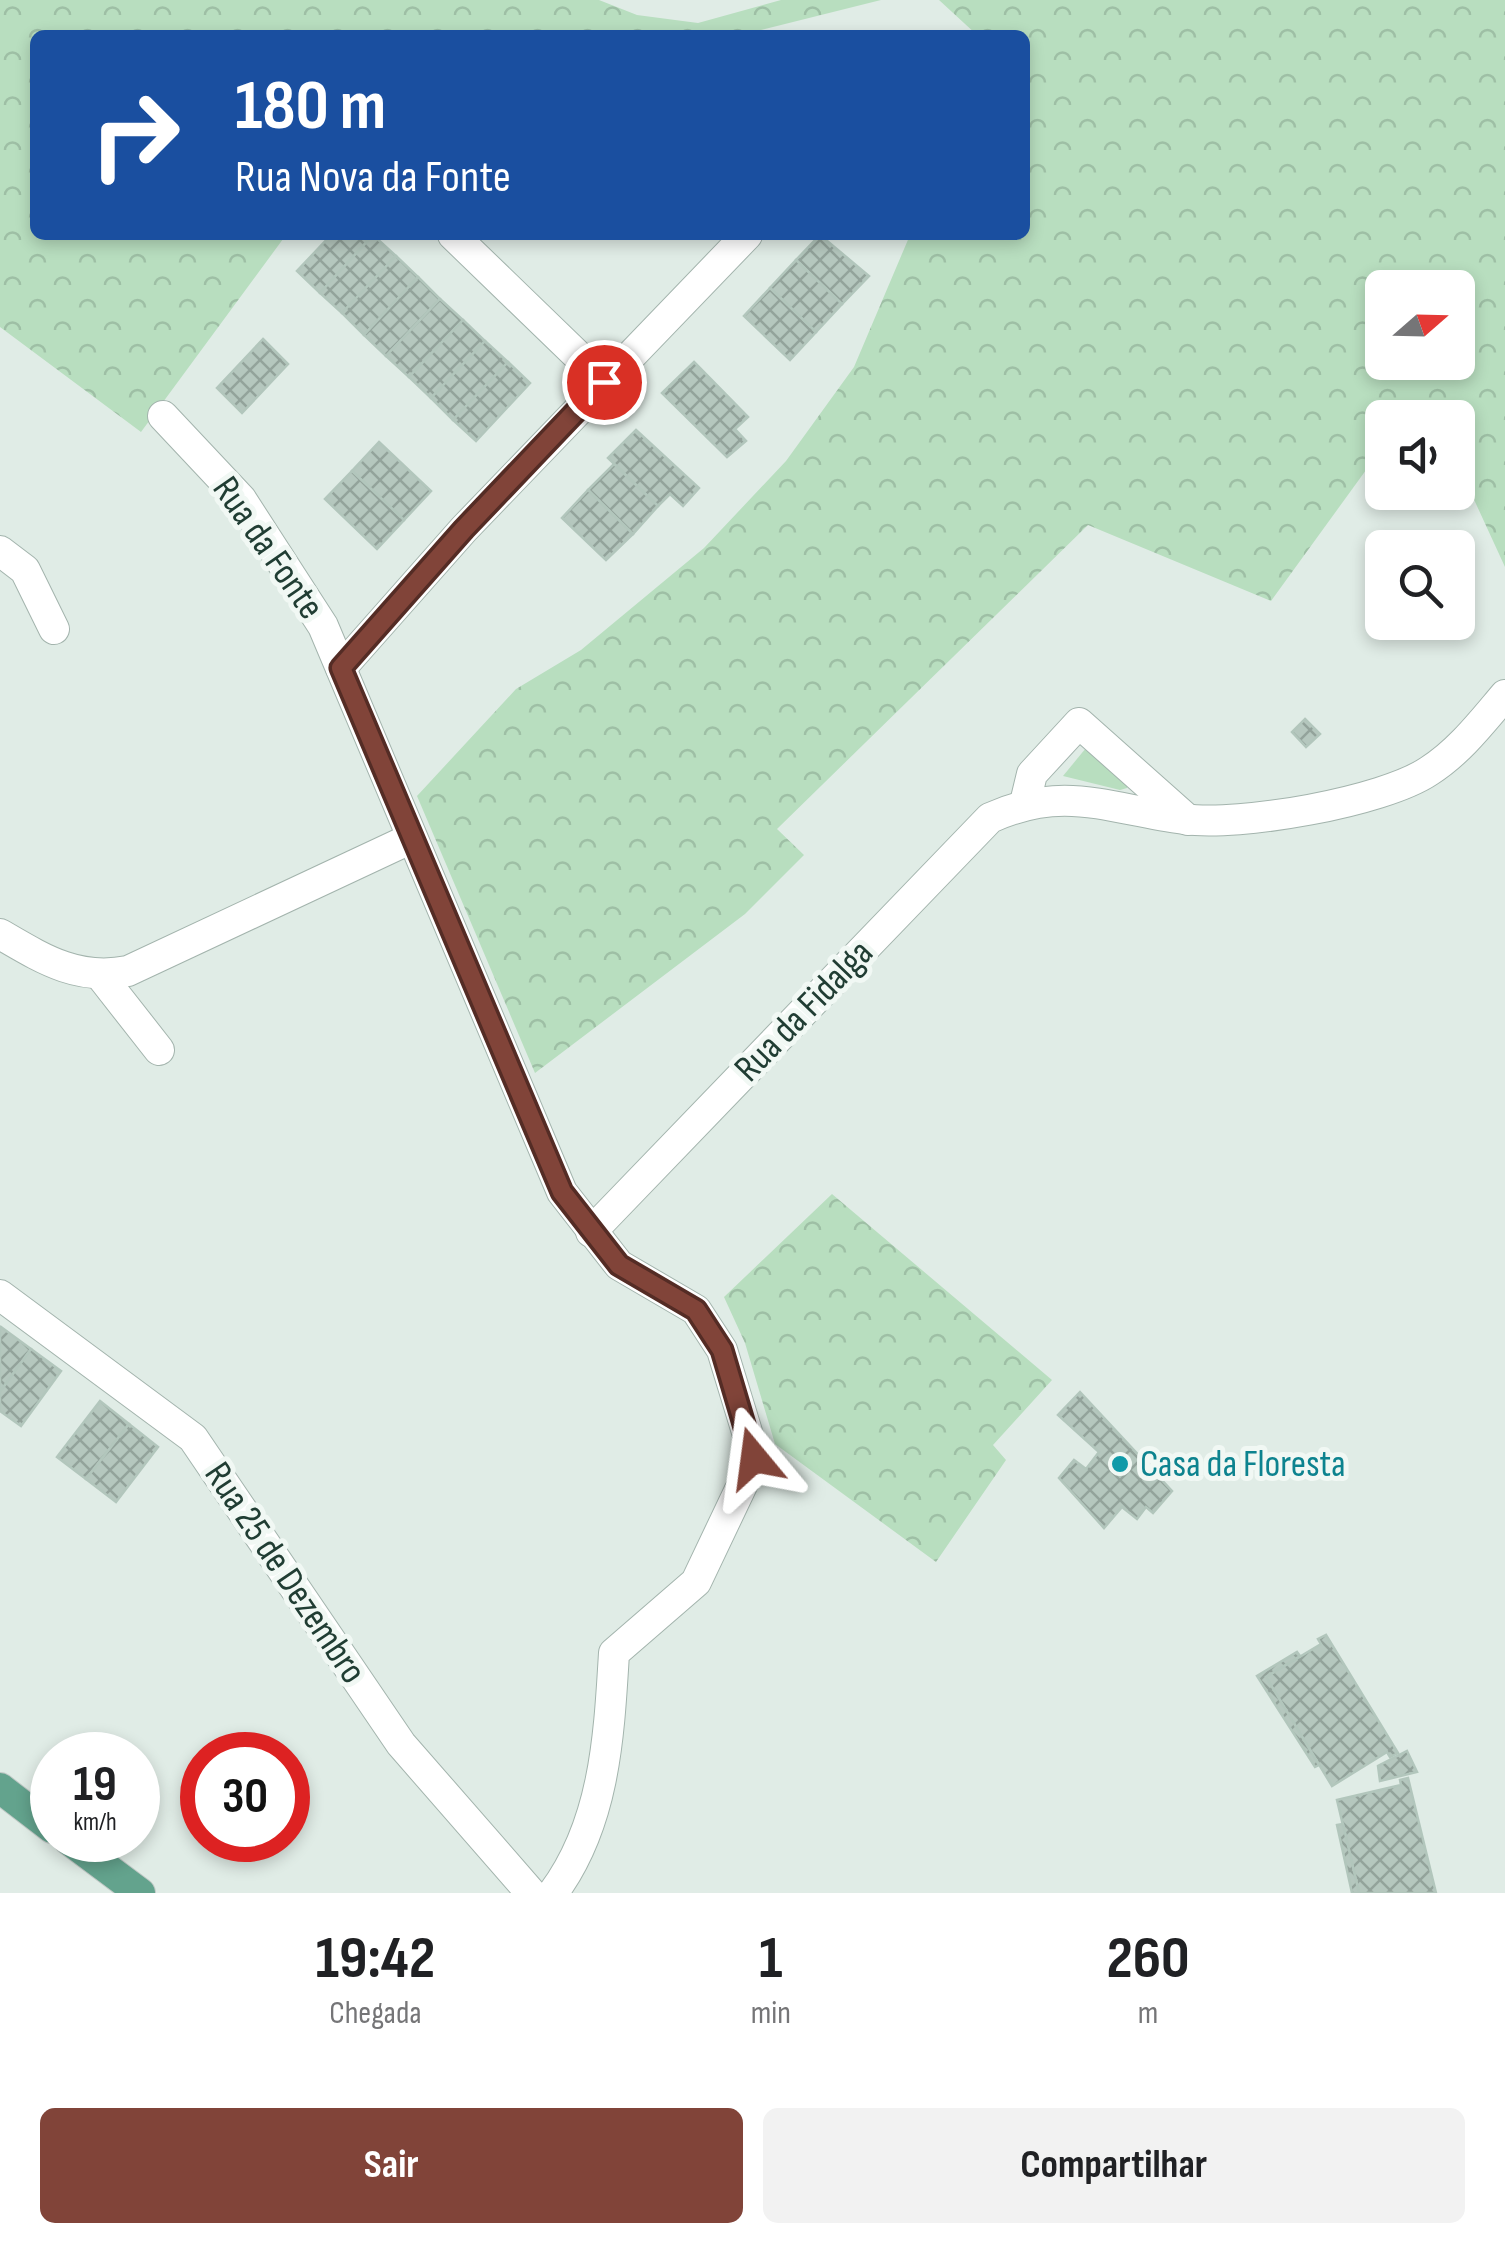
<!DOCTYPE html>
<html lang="pt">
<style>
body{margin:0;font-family:"Sofia Sans Condensed",sans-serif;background:#f2f2f2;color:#202124;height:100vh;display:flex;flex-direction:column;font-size:38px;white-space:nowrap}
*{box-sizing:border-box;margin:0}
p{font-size:32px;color:#757577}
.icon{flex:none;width:55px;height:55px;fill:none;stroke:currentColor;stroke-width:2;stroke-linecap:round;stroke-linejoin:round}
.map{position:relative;height:1893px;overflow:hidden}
.details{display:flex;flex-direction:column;background:#fff;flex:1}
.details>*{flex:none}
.hud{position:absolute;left:30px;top:30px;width:1000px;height:210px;border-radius:15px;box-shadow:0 5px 15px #0003;background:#1a4fa0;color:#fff;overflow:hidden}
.needle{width:65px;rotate:70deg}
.controls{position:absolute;left:1365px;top:270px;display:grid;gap:20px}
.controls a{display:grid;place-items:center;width:110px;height:110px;border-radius:15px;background:#fff;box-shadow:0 5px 15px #0003;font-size:50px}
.speed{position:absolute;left:30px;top:1732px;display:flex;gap:20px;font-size:50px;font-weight:700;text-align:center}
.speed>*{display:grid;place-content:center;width:130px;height:130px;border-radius:50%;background:#fff;box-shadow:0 5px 15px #0003;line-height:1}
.speed small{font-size:25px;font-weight:400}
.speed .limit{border:15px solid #d22;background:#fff;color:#111}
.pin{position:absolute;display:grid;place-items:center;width:85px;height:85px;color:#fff;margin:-42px;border:5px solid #fff;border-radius:50%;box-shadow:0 2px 10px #0007}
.me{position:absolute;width:110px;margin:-55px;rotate:344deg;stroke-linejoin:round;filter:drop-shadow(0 0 8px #0008)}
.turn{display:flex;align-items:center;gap:35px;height:210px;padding:0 40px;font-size:45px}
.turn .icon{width:130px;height:130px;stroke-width:2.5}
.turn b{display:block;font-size:70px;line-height:85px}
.eta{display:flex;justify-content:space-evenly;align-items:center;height:170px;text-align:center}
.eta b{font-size:60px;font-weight:700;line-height:70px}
.button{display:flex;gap:20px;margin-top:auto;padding:20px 40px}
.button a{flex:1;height:115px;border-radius:15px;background:#814439;color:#fff;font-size:40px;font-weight:700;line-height:115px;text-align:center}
.button a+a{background:#f2f2f2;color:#202124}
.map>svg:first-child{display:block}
</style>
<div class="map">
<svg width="1505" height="1893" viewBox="0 0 1505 1893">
<defs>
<pattern id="forest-crowns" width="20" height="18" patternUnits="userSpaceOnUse" patternTransform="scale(2.5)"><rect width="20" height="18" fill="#b8debf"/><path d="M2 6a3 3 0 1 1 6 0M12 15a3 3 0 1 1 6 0" fill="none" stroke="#9ebfa5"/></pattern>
<pattern id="building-cross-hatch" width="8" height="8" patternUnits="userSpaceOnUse" patternTransform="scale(2.5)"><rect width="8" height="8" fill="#b5c7be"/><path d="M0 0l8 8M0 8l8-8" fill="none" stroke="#93a39b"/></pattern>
</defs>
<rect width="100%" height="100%" fill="#e0ece6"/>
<polygon fill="#b8debf" points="1086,748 1127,785 1127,788 1120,790 1063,776"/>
<g fill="url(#forest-crowns)" fill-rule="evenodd">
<polygon points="0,0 599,0 637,15 698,23 781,0 881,0 741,35 35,35 35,235 286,235 141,432 0,327"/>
<path d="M 939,0 L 1505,0 L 1505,567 L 1471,493 L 1458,486 L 1458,418 L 1382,418 L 1382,448 L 1271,601 L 1088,525 L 777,829 L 804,855 L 745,914 L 535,1073 L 417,796 L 516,689 L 581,650 L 704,548 L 786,461 L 854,367 L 910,235 L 1025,235 L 1025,35 L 977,35 ZM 1382,288 L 1458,288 L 1458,362 L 1382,362 Z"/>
<polygon points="832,1194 1052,1380 993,1445 1006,1460 936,1562 775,1444 745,1343 724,1297"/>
</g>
<g fill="url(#building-cross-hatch)" stroke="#b2c6bc" stroke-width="2.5">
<polygon points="331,235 373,235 320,293 297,271"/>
<polygon points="373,235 396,256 342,313 320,293"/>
<polygon points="820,235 869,276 842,304 796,260"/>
<polygon points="396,256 418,277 364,335 342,313"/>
<polygon points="796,260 842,304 816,332 770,288"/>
<polygon points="418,277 440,299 386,356 364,335"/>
<polygon points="770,288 816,332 790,360 744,316"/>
<polygon points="440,299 463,320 409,377 386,356"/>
<polygon points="463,320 485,341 431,398 409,377"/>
<polygon points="263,339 288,364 242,413 217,388"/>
<polygon points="485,341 508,362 453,420 431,398"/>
<polygon points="508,362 530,383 476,441 453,420"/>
<polygon points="694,362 748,417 735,429 746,441 727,457 662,393"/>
<polygon points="636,430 699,488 683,506 670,494 658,506 608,458"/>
<polygon points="379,442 431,491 404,520 352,471"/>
<polygon points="614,464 658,506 633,534 588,490"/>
<polygon points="352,471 404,520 377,549 325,499"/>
<polygon points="588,490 633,534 606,560 562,518"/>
<polygon points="1305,719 1320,734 1306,747 1292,732"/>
<polygon points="1,1327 31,1349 0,1392 0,1329"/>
<polygon points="31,1349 61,1371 21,1426 0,1411 0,1392"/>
<polygon points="1080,1392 1172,1491 1153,1513 1146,1507 1137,1519 1122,1507 1104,1528 1059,1478 1074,1460 1086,1469 1099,1452 1058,1415"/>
<polygon points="100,1401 129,1424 86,1479 57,1457"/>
<polygon points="129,1424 158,1447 116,1502 86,1479"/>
<polygon points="1326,1635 1398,1753 1390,1757 1387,1752 1332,1786 1266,1677 1321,1644 1318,1639"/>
<polygon points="1297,1652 1300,1656 1266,1677 1319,1765 1315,1767 1257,1676"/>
<polygon points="1407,1751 1417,1772 1380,1781 1378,1766"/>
<polygon points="1408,1778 1436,1893 1359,1893 1337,1800 1401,1785 1400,1780"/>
<polygon points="1343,1824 1359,1893 1352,1893 1337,1825"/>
</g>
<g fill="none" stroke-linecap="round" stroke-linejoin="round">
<defs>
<g id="minor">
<polyline points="453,235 605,382"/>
<path d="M 163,416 L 241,499 L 323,626 L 562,1192 L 619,1265 L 696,1310 L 722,1350 L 755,1458 L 696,1582 L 614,1653 C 609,1736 605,1823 553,1893"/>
<polyline points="0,551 25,570 54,629"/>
<polyline points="341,668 464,529 747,235"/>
<polyline points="1025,803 1032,774 1079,723 1188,820"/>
<path d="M 0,934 C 43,959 77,981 128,971 L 412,838"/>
<polyline points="101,976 159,1050"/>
<path d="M 591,1232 L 990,818 C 1065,784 1108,809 1184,819 C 1239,827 1383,802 1429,771 C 1459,752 1482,722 1505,695"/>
<polyline points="0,1295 193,1438 401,1744 531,1893"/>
</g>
<g id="primary">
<polyline points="0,1788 52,1828"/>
<polyline points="69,1840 140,1893"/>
</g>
</defs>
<use href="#minor" stroke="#a3b4ad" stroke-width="32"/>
<use href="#primary" stroke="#c1c9c6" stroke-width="32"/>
<use href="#minor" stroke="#fff" stroke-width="30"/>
<use href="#primary" stroke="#63a38d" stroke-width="30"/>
</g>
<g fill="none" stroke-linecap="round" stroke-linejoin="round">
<defs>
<polyline id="route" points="604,382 464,529 341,668 562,1192 619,1265 696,1310 722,1350 754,1458"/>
</defs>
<use href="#route" stroke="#542c25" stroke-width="25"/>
<use href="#route" stroke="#814439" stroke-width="18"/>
</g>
<circle fill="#0f9aa8" stroke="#f1f8f4" stroke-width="4" cx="1120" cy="1464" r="10"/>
<g text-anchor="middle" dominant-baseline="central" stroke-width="10" stroke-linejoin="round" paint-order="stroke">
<g font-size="38" fill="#203d33" stroke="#f1f8f4">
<text transform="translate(268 548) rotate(55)">Rua da Fonte</text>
<text transform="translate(804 1011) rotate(-46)">Rua da Fidalga</text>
<text transform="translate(285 1573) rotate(56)">Rua 25 de Dezembro</text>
</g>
<g font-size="38" fill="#0d838f" stroke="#f1f8f4" text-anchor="start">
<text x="1140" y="1464">Casa da Floresta</text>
</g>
</g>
</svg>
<div class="controls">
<a><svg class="needle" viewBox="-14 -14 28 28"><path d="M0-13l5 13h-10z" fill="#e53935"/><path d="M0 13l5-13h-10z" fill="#757577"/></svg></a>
<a><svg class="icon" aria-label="sound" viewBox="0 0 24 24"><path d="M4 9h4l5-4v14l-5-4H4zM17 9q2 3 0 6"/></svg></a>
<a><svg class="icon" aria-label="search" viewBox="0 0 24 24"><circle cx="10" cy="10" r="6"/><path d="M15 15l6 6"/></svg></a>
</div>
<div class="speed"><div>19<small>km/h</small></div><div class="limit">30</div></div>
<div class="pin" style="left:604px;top:382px;background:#d93025"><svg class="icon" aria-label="arrive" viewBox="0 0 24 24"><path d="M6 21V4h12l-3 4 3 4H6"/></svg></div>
<svg class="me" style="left:754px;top:1458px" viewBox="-20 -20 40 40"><path d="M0-17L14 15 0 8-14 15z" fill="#814439" stroke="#fff" stroke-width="4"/></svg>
<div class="hud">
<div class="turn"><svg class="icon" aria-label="right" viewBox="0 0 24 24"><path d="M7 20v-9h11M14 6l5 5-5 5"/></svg><div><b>180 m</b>Rua Nova da Fonte</div></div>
</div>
</div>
<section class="details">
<div class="eta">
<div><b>19:42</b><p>Chegada</p></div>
<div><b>1</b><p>min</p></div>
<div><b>260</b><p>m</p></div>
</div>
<div class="button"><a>Sair</a><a>Compartilhar</a></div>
</section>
